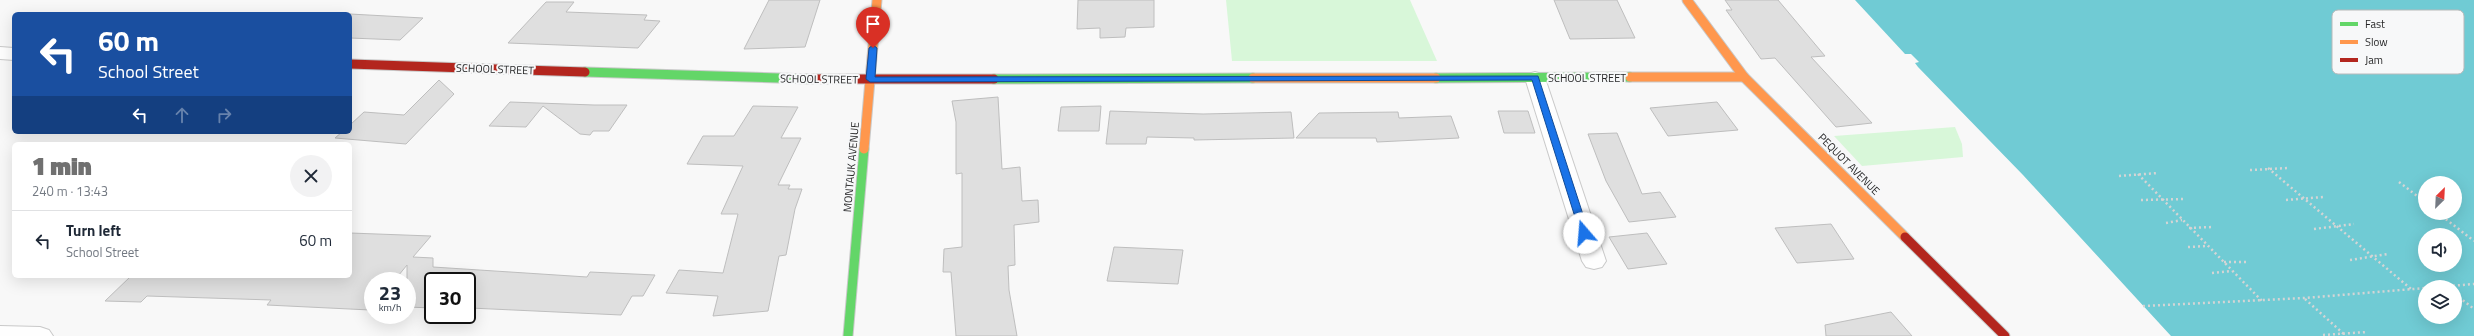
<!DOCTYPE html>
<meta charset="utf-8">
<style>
body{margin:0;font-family:"Titillium Web",sans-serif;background:#f2f2f3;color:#1f2937;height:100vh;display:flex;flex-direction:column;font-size:15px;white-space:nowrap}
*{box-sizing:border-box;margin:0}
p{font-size:13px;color:#747a83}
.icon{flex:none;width:22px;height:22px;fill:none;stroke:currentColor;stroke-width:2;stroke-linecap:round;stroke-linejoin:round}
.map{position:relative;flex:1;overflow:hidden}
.panel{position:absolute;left:12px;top:142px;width:340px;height:136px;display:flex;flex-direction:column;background:#fff;border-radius:6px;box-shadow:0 4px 16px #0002}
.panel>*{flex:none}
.top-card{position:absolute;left:12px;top:12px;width:340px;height:122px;border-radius:6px;box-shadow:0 4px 16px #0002;background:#1a4fa0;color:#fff;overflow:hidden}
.needle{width:26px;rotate:24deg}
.tools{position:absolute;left:2418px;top:176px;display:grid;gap:8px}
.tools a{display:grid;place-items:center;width:44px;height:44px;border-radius:50%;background:#fff;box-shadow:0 4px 16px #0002;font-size:20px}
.speed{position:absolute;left:364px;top:272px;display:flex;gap:8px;font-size:20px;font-weight:700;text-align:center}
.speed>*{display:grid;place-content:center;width:52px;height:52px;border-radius:50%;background:#fff;box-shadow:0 4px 16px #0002;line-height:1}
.speed small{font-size:10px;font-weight:400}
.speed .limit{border:2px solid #111;border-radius:6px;background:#fff;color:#111}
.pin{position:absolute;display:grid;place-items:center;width:34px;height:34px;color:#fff;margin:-41px -17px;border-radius:50% 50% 50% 0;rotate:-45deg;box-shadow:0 0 4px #0007}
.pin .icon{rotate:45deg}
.me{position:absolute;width:44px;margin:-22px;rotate:342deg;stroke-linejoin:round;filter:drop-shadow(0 0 3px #0008)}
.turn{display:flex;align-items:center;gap:14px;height:84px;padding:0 20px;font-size:18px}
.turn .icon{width:52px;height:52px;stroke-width:2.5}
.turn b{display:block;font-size:28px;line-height:34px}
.lanes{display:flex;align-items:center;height:38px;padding:0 20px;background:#0003;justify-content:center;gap:20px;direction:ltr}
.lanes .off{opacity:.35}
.round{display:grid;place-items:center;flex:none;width:42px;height:42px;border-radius:21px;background:#f2f2f3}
.overview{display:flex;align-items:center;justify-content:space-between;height:68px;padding:0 20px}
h1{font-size:24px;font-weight:800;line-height:30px;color:#707070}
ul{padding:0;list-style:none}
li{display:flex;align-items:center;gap:12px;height:60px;padding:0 20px;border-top:1px solid #e0e1e3}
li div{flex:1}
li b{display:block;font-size:15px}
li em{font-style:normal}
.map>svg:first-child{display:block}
</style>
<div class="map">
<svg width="2474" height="336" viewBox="0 0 2474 336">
<rect width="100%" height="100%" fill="#f8f8f8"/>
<g fill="#d8f7d9">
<polygon points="1226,0 1410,0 1437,61 1232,61"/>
<polygon points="1955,127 1962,144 1963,157 1862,166 1834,136"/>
</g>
<path fill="#70cbd4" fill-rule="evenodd" d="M 1855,0 L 2474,0 L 2474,336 L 2171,336 L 2023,175 L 1918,67 L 1915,63 L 1919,62 L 1911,54 L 1905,54 ZM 2425,183 L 2455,183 L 2455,213 L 2425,213 ZM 2425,235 L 2455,235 L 2455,265 L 2425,265 ZM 2425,287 L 2455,287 L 2455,317 L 2425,317 Z"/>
<g fill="#dfdfdf" stroke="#bebebe">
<polygon points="769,0 820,0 805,47 744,49"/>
<polygon points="1078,0 1154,0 1154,27 1126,28 1125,37 1100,38 1100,28 1077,29"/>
<polygon points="1617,0 1635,38 1570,39 1554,0"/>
<polygon points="1725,0 1778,0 1825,56 1811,57 1872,123 1836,127 1775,58 1761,59 1726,10 1732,10"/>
<polygon points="546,2 574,2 566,12 647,15 644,20 660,21 638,48 508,43"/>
<polygon points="350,14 423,18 400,40 350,38"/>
<polygon points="439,80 454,94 406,144 335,138 342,132 350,132 350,125 364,112 404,115"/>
<polygon points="998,97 1002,169 1020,167 1022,201 1038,200 1039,222 1014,225 1015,265 1008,266 1009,290 1017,336 956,336 951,272 943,272 944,249 962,247 962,173 956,174 956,122 952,101"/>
<polygon points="510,102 594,105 627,105 609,131 593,131 590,135 580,134 543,106 526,127 489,126"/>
<polygon points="1717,102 1738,130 1668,136 1650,108"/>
<polygon points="753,106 798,107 781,138 801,138 778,185 790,185 788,189 802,189 795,209 786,255 779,256 768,311 713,316 718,296 666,293 679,270 723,273 738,214 721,214 743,166 687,164 703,136 734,136"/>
<polygon points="1101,106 1099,131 1058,131 1061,107"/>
<polygon points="1110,111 1203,114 1291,112 1294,138 1194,140 1194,138 1147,137 1146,144 1106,144"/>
<polygon points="1498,111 1528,111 1535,133 1504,133"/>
<polygon points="1398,112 1399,118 1451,116 1459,138 1377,142 1376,138 1296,138 1319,113"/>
<polygon points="1617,133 1642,194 1660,192 1676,217 1629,222 1606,181 1588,134"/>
<polygon points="1831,224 1854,259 1797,263 1775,228"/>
<polygon points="350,233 431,236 413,257 433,258 433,267 587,277 590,272 655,275 643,296 632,296 621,315 470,308 467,305 467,281 440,281 433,275 433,308 407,307 407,265 394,281 373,281 373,306 370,310 267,305 271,300 147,296 141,302 105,301 131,276 350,276"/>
<polygon points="1647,233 1667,264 1628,269 1609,237"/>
<polygon points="1114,247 1183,250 1178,284 1107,281"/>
<polygon points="1891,312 1912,336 1826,336 1825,325"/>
</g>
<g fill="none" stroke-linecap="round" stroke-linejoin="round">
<defs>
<g id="street">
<polygon points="0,47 14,48 14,60 0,59"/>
<polygon points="1535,72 1542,74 1545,78 1606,261 1602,267 1594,269 1586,267 1582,261 1525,78 1528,74"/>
<polygon points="0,326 40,327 49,330 53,336 0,336"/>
</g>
<g id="fast">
<polyline points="585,72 811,79"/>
<polyline points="1436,78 1630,77"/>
<polyline points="994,79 1253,78"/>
<polyline points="848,336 864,149"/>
</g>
<g id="slow">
<polyline points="1687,0 1744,77 1905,237"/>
<polyline points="1630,77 1744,77"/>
<polyline points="1253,78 1436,78"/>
<polyline points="864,149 877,0"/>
</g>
<g id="jam">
<polyline points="350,64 585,72"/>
<polyline points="811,79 994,79"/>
<polyline points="1905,237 2005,336"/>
</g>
</defs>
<use href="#street" stroke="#c9c9c9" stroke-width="2"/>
<use href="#fast" stroke="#c9c9c9" stroke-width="11"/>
<use href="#slow" stroke="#c9c9c9" stroke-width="11"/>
<use href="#jam" stroke="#c9c9c9" stroke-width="11"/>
<g stroke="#d5d5d5" stroke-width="2.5" stroke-dasharray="2 3" stroke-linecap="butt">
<polyline points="2268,168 2411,289"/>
<polyline points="2250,170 2289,168"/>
<polyline points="2138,174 2262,301"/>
<polyline points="2119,176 2158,173"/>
<polyline points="2399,182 2425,202"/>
<polyline points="2418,197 2425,197"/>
<polyline points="2141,200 2185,199"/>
<polyline points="2286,200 2323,197"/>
<polyline points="2438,213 2474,241"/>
<polyline points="2166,223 2182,220"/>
<polyline points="2189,228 2212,227"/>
<polyline points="2314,229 2354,224"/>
<polyline points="2188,247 2207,246"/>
<polyline points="2350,260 2388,254"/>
<polyline points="2224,262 2248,262"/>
<polyline points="2212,273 2232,271"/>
<polyline points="2438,287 2474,284"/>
<polyline points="2455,294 2474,309"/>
<polyline points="2305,299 2346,336"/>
<polyline points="2143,306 2305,298 2425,288"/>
<polyline points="2323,335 2367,332"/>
</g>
<use href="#street" fill="#fefefe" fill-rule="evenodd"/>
<use href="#fast" stroke="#63d668" stroke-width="9"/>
<use href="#slow" stroke="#ff974d" stroke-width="9"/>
<use href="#jam" stroke="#b3261e" stroke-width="9"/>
</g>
<polygon fill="#1a73e8" stroke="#114b97" points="873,45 877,48 875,77 1538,76 1589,233 1584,236 1580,233 1532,80 870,82 866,79 869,48"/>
<g text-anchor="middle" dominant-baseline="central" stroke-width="4" stroke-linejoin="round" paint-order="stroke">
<g font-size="11" fill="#262627" stroke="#f7f8f9">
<text transform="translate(495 69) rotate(2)">SCHOOL STREET</text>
<text x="1587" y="78">SCHOOL STREET</text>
<text transform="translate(819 79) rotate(1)">SCHOOL STREET</text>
<text transform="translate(1849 164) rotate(45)">PEQUOT AVENUE</text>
<text transform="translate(851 167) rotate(-85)">MONTAUK AVENUE</text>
</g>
</g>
<rect x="2332" y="10" width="132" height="64" rx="6" fill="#f7f8f9" stroke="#b8b9ba" stroke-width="1"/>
<rect x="2340" y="22" width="18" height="4" fill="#63d668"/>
<rect x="2340" y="40" width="18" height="4" fill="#ff974d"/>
<rect x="2340" y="58" width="18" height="4" fill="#b3261e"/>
<g font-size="11" fill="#262627">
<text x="2365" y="28">Fast</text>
<text x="2365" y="46">Slow</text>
<text x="2365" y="64">Jam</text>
</g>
</svg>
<div class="tools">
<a><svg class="needle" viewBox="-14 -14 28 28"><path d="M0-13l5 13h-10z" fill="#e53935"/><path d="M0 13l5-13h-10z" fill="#747a83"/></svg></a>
<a><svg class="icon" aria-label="sound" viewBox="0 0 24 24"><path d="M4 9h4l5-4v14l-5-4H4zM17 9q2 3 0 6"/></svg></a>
<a><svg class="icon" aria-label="layers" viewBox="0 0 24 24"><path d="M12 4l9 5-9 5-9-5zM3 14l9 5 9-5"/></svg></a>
</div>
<div class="speed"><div>23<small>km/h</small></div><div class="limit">30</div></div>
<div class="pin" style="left:873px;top:48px;background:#d93025"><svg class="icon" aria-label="arrive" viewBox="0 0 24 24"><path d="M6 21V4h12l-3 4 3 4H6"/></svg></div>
<svg class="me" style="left:1584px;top:233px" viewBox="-20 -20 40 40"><circle r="19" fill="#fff"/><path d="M0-13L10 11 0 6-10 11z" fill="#1a73e8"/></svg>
<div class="top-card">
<div class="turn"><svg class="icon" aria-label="left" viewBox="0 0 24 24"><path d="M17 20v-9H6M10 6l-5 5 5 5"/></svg><div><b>60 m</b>School Street</div></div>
<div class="lanes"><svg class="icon" aria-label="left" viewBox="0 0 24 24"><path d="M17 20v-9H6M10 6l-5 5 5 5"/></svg><svg class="icon off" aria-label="ahead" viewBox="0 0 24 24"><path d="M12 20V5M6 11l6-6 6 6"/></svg><svg class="icon off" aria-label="right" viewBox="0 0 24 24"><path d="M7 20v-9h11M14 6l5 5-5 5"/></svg></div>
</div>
<section class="panel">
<div class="overview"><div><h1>1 min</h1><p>240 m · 13:43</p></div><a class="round"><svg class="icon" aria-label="close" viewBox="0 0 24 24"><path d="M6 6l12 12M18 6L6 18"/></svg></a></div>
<ul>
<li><svg class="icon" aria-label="left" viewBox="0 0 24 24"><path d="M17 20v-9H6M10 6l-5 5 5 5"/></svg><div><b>Turn left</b><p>School Street</p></div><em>60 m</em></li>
</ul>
</section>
</div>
